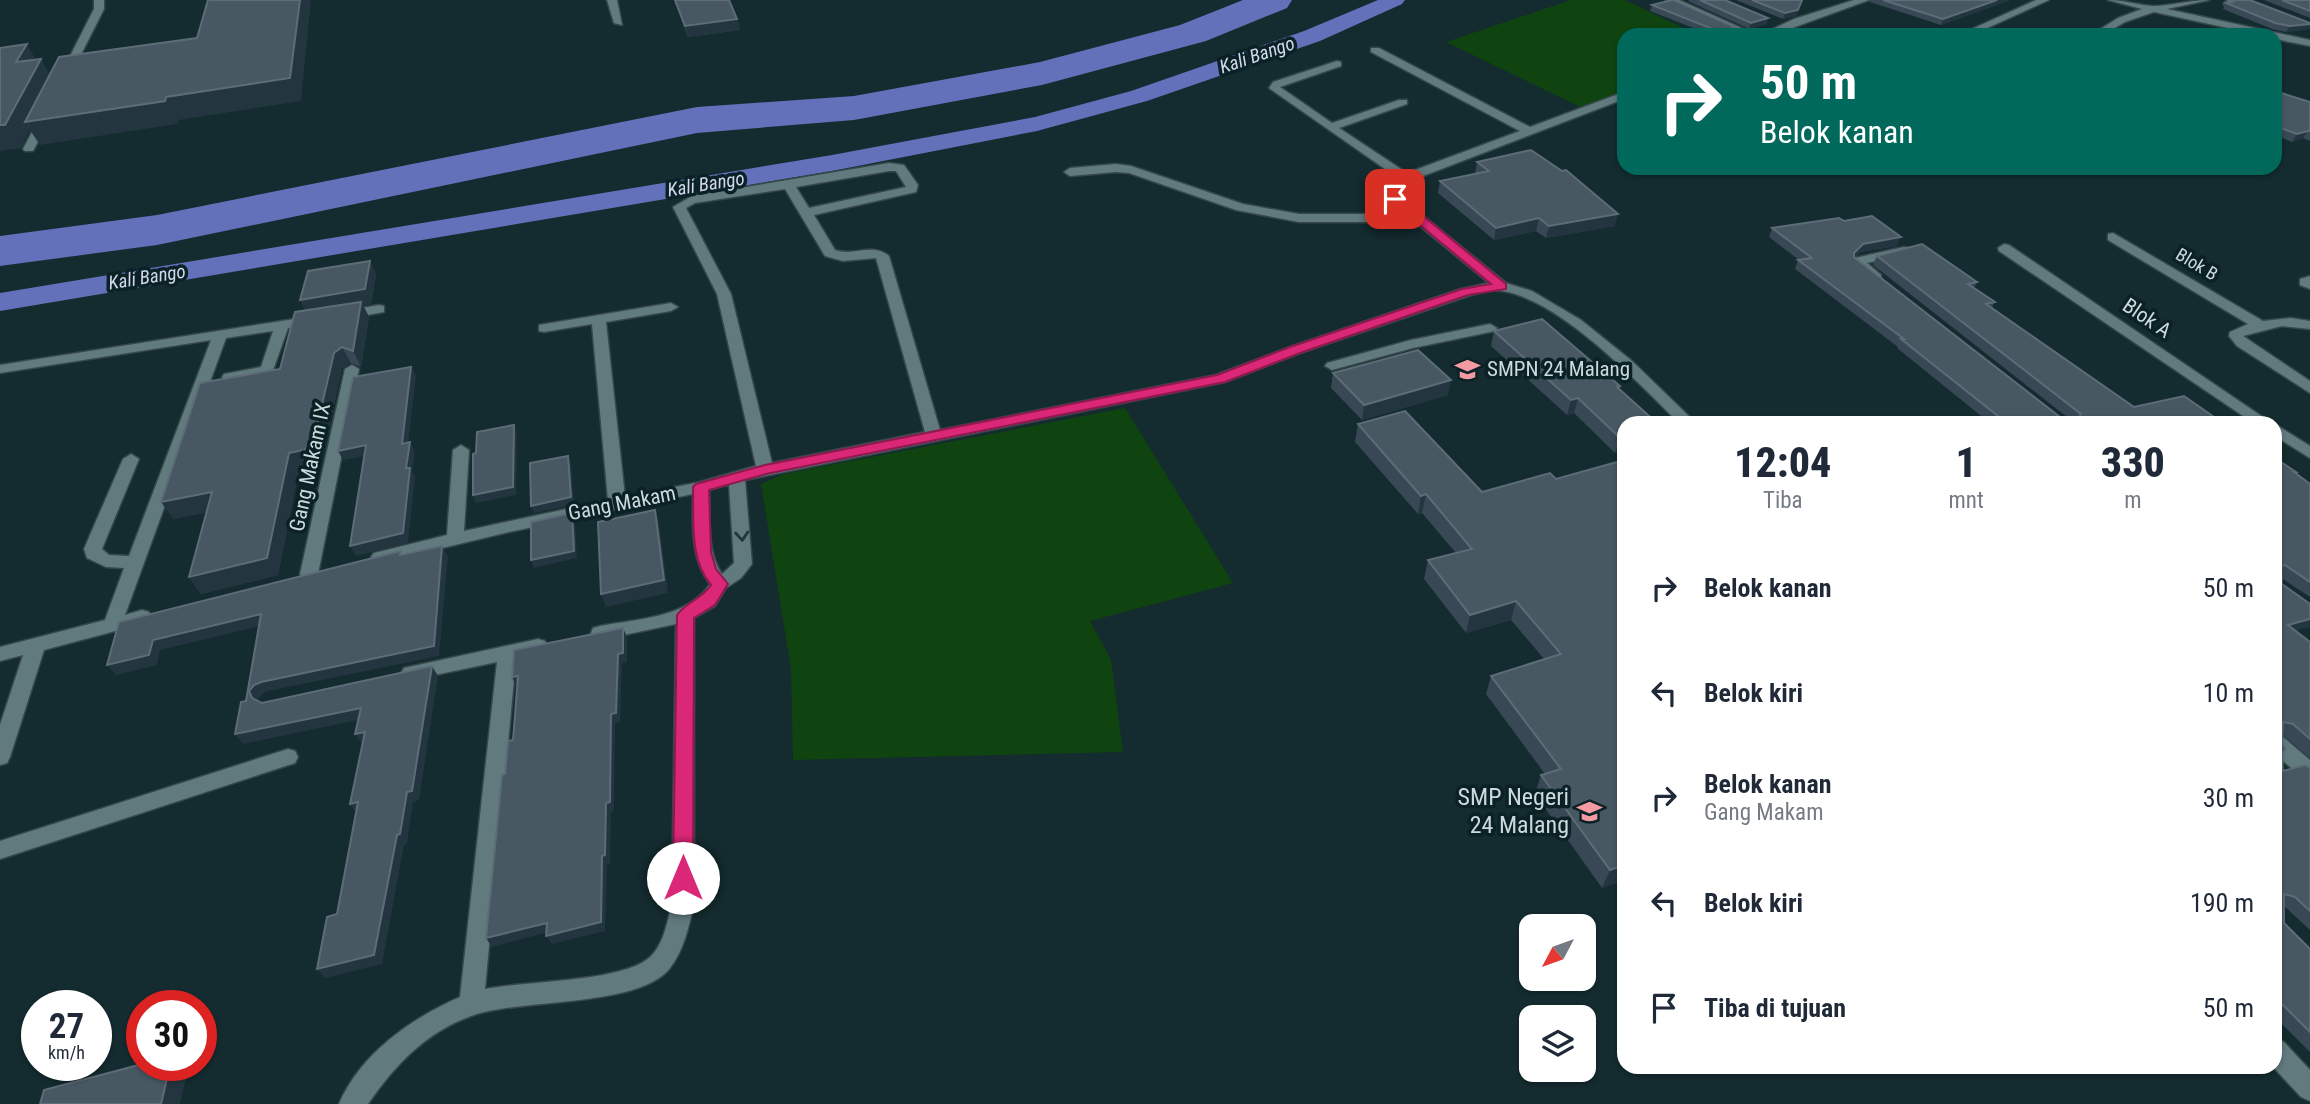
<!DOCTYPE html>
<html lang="id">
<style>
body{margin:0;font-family:"Roboto Condensed",sans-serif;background:#f6f6f7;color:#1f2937;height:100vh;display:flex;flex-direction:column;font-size:26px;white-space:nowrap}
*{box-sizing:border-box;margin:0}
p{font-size:23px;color:#747a83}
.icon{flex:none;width:38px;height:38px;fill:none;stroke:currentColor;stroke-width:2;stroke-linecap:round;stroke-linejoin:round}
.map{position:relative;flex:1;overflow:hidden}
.side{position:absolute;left:1617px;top:416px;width:665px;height:658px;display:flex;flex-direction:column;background:#fff;border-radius:21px;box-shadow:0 2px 5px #0004}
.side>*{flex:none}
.guide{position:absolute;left:1617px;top:28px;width:665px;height:147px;border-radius:21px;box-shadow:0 2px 5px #0004;background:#00695c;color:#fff;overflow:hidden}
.needle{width:46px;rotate:229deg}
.controls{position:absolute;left:1519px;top:914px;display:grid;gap:14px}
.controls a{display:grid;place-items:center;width:77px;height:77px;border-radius:14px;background:#fff;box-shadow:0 2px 5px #0004;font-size:35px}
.speed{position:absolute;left:21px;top:990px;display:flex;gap:14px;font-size:35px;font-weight:700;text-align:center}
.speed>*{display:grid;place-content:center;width:91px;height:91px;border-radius:50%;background:#fff;box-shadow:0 2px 5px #0004;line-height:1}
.speed small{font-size:18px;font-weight:400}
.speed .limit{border:10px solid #d22;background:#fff;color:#111}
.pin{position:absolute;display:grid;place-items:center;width:60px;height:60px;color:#fff;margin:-30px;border-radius:14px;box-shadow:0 4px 10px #0006}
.me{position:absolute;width:77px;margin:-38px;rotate:0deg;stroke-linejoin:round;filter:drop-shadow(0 0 5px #0008)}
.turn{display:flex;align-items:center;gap:24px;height:147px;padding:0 28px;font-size:32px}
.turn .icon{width:91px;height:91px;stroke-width:2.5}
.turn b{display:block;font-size:49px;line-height:60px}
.eta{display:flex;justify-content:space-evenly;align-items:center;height:119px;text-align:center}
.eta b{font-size:42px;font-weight:800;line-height:49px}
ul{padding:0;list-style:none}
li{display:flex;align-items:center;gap:21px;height:105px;padding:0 28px}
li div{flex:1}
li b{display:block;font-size:26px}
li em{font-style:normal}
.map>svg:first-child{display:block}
</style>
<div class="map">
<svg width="2310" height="1104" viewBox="0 0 2310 1104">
<rect width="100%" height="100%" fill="#142b2f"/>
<g fill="#0f4410">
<polygon points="1571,0 1625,0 1698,35 1624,35 1624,91 1582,108 1446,42"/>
<polygon points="1125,408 1233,583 1090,621 1111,660 1123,752 793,760 791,669 761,484 784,474"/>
</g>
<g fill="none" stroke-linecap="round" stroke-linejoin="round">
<polygon fill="#6370ba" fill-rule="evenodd" points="1378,0 1405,0 1402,4 1320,41 1147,101 1037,131 832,171 0,311 0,293 832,155 1035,117 1131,91 1304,31"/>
<polygon fill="#6370ba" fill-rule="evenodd" points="1243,0 1292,0 1287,8 1206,41 1042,85 854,120 697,133 157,245 0,266 0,236 157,215 697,107 854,96 1040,62 1180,25"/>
<defs>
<g id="minor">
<polygon points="94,0 104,0 104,9 70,76 61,78 60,76 94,9"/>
<polygon points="607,0 617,0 622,25 614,23"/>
<polygon points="1666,0 1679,0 1757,35 1744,35"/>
<polygon points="1854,0 1869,0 1773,35 1760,35 1794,19"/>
<polygon points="2036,0 2049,0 1972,35 1963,33"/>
<path d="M 2108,0 C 2124,0 2138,5 2153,6 C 2170,6 2190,0 2209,0 L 2167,9 L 2310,40 L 2310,46 L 2275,39 L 2275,35 L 2260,35 L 2154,12 L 2125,22 L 2103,35 L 2091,35 L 2118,18 L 2142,9 Z"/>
<path d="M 1371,48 L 1379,48 L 1530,127 L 1624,92 L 1624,99 L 1410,181 L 1397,190 L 1400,197 L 1506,283 L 1532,291 L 1581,320 L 1632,361 L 1697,424 L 1680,424 C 1637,382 1563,302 1503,291 C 1492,289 1481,292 1471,295 L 1300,353 L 1225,382 L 745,480 L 752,564 L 741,578 L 726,588 L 715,606 L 694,618 L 694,904 C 689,926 684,950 670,968 C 639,1008 520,998 471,1016 C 426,1032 394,1066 368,1104 L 339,1104 C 360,1054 412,1018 460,997 L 497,662 L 411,680 L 404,678 L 401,673 L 404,668 L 538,639 L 545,641 L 547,646 L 545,651 L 516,658 L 485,989 C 524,981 621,982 649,958 C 664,945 667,922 672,904 L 676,624 L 600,640 L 593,638 L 591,633 L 593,628 L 600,626 C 636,619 688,618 710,584 C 690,558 693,526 693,494 L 509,532 L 380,563 L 371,557 L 374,553 L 447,535 L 453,450 L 461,445 L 469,450 L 464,531 L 608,500 L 592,324 L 544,332 L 539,331 L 539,325 L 671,303 L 678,307 L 671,311 L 606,322 L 625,497 L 700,482 L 756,466 L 717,294 L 673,207 L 692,196 L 889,163 L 904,165 L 918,185 L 916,192 L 814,215 L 835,250 C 853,257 872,242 889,256 L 940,430 L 1216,375 L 1290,347 L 1461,289 L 1489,283 L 1415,222 L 1299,222 L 1236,210 L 1129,173 L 1116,172 L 1070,176 L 1064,172 L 1070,168 L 1116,164 L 1131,166 L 1243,204 L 1299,214 L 1406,214 L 1391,202 L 1384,189 L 1398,178 L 1269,88 L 1273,82 L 1337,61 L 1341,62 L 1341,66 L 1280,87 L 1332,123 L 1399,100 L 1407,100 L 1407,104 L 1339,128 L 1407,173 L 1520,131 L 1371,52 ZM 889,171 L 896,171 L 906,187 L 809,208 L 796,187 ZM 785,189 L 825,256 L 843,261 L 876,258 L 925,432 L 772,463 L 731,294 L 686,208 L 695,203 ZM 729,484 L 734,563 L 722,574 C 706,550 710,518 709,490 Z"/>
<polygon points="41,115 51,117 33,151 25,151 23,149"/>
<polygon points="2113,233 2263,321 2291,318 2310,321 2310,329 2282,326 2243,336 2310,381 2310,393 2237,346 2229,336 2230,332 2248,324 2108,240 2108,234"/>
<polygon points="2004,244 2009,245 2273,424 2255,424 1999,251 1998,248"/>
<polygon points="1904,247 1909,248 1909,254 1867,263 1881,275 1881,281 1871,281 1854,267 1855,258"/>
<polygon points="2310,276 2310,289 2300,285 2300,279"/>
<polygon points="379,305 384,306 384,312 345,319 338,315 345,311"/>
<polygon points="314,316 321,320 319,323 288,328 272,373 224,380 222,377 224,374 261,367 273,331 226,338 125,615 142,610 149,612 151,617 149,622 44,650 10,757 7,763 0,765 0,725 23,655 0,661 0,647 105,620 124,568 106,567 87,558 84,549 123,459 131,454 139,459 102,549 109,555 129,556 211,340 0,373 0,365"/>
<polygon points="1490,324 1497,328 1495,331 1413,348 1332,370 1325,366 1327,363 1411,340"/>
<polygon points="352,365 359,369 318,574 315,578 303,578 300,574 345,369"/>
<polygon points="2275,424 2310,446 2310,458 2275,436"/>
<polygon points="2275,734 2282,736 2310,760 2310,780 2303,778 2275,754"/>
<polygon points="288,749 295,751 298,757 295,763 0,859 0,841"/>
<polygon points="2275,1039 2284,1042 2310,1070 2310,1101 2301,1097 2274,1068"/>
</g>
</defs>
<use href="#minor" stroke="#35474a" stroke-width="3"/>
<use href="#minor" fill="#617a7e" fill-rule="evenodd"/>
</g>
<g fill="#384854">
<polygon points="674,0 729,0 737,19 740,30 688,37"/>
<polygon points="1689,0 1725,0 1768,18 1766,24 1749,29 1688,1"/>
<polygon points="1736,0 1802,0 1796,16 1783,19"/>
<polygon points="1870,0 2010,0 1941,25 1870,2"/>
<polygon points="2225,0 2310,23 2310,27 2309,29 2286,32 2272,29 2223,9 2224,6 2222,5"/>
<polygon points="2264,0 2310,0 2310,18"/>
<polygon points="1652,5 1733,33 1727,35 1711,35 1650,11"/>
<polygon points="2275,91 2310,102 2310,141 2303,138 2292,142 2275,135"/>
<polygon points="1477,162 1615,226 1546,238 1536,231 1494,240 1438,193 1440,181 1475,174"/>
<polygon points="1844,221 1897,246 1860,252 1855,258 2060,417 2067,417 1873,265 1877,256 1977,282 1974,288 1995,302 1992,307 2134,407 2224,424 1991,424 1897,348 1898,347 1795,269 1798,260 1799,260 1769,237 1772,228"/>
<polygon points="370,261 376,275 371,304 363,305 369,317 361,367 351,363 342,368 321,465 299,469 278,575 201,594 189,577 207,512 173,519 280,369 306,311 300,300"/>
<polygon points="1494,331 1620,386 1620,389 1624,450 1615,453 1574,413 1567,415 1491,346"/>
<polygon points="1333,373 1448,395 1362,420 1331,388"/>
<polygon points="1358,424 1482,492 1550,473 1624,880 1602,888 1535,794 1541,775 1545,774 1486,694 1491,676 1544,659 1511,620 1466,633 1424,579 1428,560 1456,553 1422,513 1418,514 1355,442"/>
<polygon points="2275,458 2310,484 2310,597 2281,578 2282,584 2296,630 2310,642 2310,758 2282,734 2282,753 2283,771 2310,768 2310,930 2284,906 2284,923 2310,949 2310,1052 2275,1017"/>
</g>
<g fill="#23363f">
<polygon points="300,0 311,0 301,101 179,120 177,124 40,145 30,130 21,148 0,151 0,125 16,62 27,44 38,64 41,59 54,82 166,97"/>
<polygon points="1802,0 1796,16 1783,19 1785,13"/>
<polygon points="1997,0 2010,0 1941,25 1943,19"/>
<polygon points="1768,18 1766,24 1749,29 1751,23"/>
<polygon points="737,19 740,30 688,37 685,26"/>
<polygon points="2310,24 2309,29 2286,32 2290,26"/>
<polygon points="1735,27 1733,33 1727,35 1719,35 1720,32"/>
<polygon points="2308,131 2303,138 2292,142 2297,134"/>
<polygon points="1618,214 1615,226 1546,238 1549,226"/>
<polygon points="1539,218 1536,231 1494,240 1496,228"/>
<polygon points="1901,237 1897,246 1860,252 1850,262 1854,253 1863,244"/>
<polygon points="370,261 376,275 371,304 363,305 369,317 361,367 353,351 307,314 300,300"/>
<polygon points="342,347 351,363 342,368 321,465 299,469 278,575 201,594 189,577 289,453 334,353"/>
<polygon points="411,367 416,376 407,453 402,444"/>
<polygon points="1451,380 1448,395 1362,420 1364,405"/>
<polygon points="1578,398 1574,413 1567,415 1571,400"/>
<polygon points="514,425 517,432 516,495 476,503 473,495"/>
<polygon points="1624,437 1624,450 1615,453 1620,438"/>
<polygon points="410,442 415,452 412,472 415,477 408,543 356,556 350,546 406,468"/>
<polygon points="366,445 371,455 343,460 338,451"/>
<polygon points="568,456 571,463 574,505 534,513 531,506"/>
<polygon points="212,492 223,509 173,519 161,502"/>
<polygon points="1426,494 1422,513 1418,514 1421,496"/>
<polygon points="655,510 659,522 668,593 606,607 601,594"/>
<polygon points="572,513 575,521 577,558 534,568 531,560"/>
<polygon points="442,546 448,556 439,656 268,691 261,695 257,701 252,698 249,691 254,685"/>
<polygon points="1516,601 1511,620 1466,633 1470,615"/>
<polygon points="261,614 268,624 160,650 157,665 116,675 107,665 153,640"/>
<polygon points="2310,619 2310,627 2280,634 2288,625"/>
<polygon points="623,628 627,637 627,662 622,663 620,722 615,723 614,811 611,812 610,864 607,864 605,931 552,944 546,936 602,856 606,803 611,714 618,654"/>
<polygon points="432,666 438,676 419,800 413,802 407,844 404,845 382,964 325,978 317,969 397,835 407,792"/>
<polygon points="518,676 523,685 516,686 512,677"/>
<polygon points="361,708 367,718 243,744 235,734"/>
<polygon points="365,732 362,744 355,734"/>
<polygon points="358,802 357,814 350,804"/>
<polygon points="1624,865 1624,880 1602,888 1610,870"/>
<polygon points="547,923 552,931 492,947 486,938"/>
<polygon points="170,1066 184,1066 188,1069 180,1104 161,1104"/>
</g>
<g fill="#485863" stroke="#5d6c76" stroke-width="2">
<polygon points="208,0 300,0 290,78 166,97 165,101 25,122 59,57 197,38"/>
<polygon points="675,0 729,0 737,19 685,26"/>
<polygon points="1672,0 1674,0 1735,27 1720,32 1652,5"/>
<polygon points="1700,0 1725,0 1768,18 1751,23"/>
<polygon points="1752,0 1802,0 1798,10 1785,13"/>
<polygon points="1883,0 1997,0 1943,19"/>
<polygon points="2227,0 2250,0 2310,23 2310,24 2290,26 2275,23 2226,3 2232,2"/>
<polygon points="2282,0 2310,0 2310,11"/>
<polygon points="27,44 16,62 41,59 5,125 0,125 0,48"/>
<polygon points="2275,91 2310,102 2310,131 2308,131 2297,134 2275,126"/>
<polygon points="1531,150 1562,171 1566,170 1618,214 1549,226 1539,218 1496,228 1440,181 1489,171 1477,162"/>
<polygon points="1872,216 1901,237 1863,244 1854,253 1854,257 2060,417 2079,417 2081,414 1877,256 1922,244 1977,282 1968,284 1995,302 1986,304 2134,407 2184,396 2224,424 2008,424 1901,339 1904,339 1798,260 1812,258 1772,228 1839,218 1844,221"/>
<polygon points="370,261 365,289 300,300 308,271"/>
<polygon points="361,302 353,351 342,347 334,353 312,448 289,453 267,558 189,577 212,492 161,502 200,383 280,369 295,312"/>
<polygon points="1542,319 1620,386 1617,387 1658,424 1624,424 1624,437 1620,438 1578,398 1571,400 1494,331"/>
<polygon points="1418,350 1451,380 1364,405 1333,373"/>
<polygon points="411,367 402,444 410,442 406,468 410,468 403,533 350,546 366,445 338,451 353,377"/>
<polygon points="1405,411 1482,492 1550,473 1556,479 1624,460 1624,865 1610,870 1541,775 1561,769 1491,676 1561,654 1516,601 1470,615 1428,560 1472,549 1426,494 1421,496 1358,424"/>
<polygon points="514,425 513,487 473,495 473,454 476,453 477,432"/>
<polygon points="568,456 571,497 531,506 530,463"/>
<polygon points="2275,458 2296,472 2294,472 2310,484 2310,582 2285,565 2281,566 2282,584 2310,604 2310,619 2288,625 2310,642 2310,739 2293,724 2283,722 2282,744 2286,749 2282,752 2283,771 2305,765 2310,768 2310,911 2295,897 2284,894 2284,923 2310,949 2310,1032 2275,997"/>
<polygon points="655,510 664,580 601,594 598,522"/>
<polygon points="572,513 574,551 531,560 531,522"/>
<polygon points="442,546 434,646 261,682 254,685 249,691 252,698 262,703 432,666 412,791 407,792 400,834 397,835 374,955 317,969 327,917 337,914 358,802 350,804 365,732 355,734 361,708 235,734 241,702 246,701 261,614 153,640 149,655 107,665 119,622 401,551 400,555"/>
<polygon points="623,628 623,653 618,654 616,713 611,714 610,802 606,803 605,855 602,856 601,922 546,936 547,923 486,938 502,775 505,774 508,741 513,740 518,676 512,677 514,650"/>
<polygon points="142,1064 142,1066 170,1066 161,1104 40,1104 44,1090"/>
</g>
<defs><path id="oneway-chevron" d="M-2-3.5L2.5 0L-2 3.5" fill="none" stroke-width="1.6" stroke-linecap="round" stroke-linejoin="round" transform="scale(1.75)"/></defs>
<use stroke="#20373b" href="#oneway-chevron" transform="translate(742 536) rotate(85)"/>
<path fill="#db2777" stroke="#8e194d" stroke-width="2" d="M 1391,196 L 1399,196 L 1506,284 L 1506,289 L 1468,295 L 1300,353 L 1225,382 L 766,474 L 709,490 L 711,552 L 716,569 L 728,584 L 715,605 L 694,618 L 693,878 L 690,884 L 683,886 L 676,884 L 673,878 L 677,615 C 686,602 701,600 711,585 C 689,559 694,520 693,487 L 696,484 L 765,465 L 1217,375 L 1290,347 L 1462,289 L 1491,284 L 1391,201 Z"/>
<defs>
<symbol id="school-bare" viewBox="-9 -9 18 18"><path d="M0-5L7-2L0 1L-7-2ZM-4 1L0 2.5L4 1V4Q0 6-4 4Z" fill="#f49aa3" stroke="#0a2125" stroke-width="2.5" paint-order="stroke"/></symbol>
</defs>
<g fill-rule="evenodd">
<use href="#school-bare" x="1450" y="352" width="35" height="35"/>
<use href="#school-bare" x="1572" y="794" width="35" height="35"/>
</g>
<g text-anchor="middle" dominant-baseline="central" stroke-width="7" stroke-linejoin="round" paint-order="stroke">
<g font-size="18" fill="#cddadd" stroke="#0a2125">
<text transform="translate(2197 264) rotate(31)">Blok B</text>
</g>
<g font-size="19" font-style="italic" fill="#d3d8ed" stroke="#0a2125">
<text transform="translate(1257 55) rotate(-19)">Kali Bango</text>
<text transform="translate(706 184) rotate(-9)">Kali Bango</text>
<text transform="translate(147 277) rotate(-9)">Kali Bango</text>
</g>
<g font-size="21" fill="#cddadd" stroke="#0a2125">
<text transform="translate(2147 318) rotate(34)">Blok A</text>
<text transform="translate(310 467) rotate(-78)">Gang Makam IX</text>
<text transform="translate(622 503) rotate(-11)">Gang Makam</text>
</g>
<g font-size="21" fill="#cddadd" stroke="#0a2125" text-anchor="start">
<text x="1487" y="369">SMPN 24 Malang</text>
</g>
<g font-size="24" fill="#cddadd" stroke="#0a2125" text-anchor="end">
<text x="1569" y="797">SMP Negeri<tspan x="1569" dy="28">24 Malang</tspan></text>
</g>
</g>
</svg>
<div class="controls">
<a><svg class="needle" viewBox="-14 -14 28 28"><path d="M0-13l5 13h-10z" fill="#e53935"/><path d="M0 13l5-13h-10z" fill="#747a83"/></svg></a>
<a><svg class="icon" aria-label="layers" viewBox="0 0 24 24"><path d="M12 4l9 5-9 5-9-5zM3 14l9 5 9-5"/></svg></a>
</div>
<div class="speed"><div>27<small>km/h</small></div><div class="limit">30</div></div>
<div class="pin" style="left:1395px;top:199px;background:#d93025"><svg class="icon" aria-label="arrive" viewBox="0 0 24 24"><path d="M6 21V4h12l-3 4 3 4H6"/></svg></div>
<svg class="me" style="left:683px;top:878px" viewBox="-20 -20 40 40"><circle r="19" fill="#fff"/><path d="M0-13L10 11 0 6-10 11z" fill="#db2777"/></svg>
<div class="guide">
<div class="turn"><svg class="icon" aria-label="right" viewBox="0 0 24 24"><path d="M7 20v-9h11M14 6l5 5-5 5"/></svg><div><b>50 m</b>Belok kanan</div></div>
</div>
<section class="side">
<div class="eta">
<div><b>12:04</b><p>Tiba</p></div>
<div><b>1</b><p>mnt</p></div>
<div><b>330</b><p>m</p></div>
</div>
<ul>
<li><svg class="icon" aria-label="right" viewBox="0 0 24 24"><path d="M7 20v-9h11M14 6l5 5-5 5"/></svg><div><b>Belok kanan</b></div><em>50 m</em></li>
<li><svg class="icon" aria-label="left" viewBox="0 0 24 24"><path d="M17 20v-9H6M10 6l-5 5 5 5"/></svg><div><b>Belok kiri</b></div><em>10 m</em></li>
<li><svg class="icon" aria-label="right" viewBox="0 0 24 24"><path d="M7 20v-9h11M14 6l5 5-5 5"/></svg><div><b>Belok kanan</b><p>Gang Makam</p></div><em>30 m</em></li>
<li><svg class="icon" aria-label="left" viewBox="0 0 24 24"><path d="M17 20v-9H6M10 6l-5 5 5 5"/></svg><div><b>Belok kiri</b></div><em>190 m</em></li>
<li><svg class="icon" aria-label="arrive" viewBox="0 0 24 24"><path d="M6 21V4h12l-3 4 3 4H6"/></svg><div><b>Tiba di tujuan</b></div><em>50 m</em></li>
</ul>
</section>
</div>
